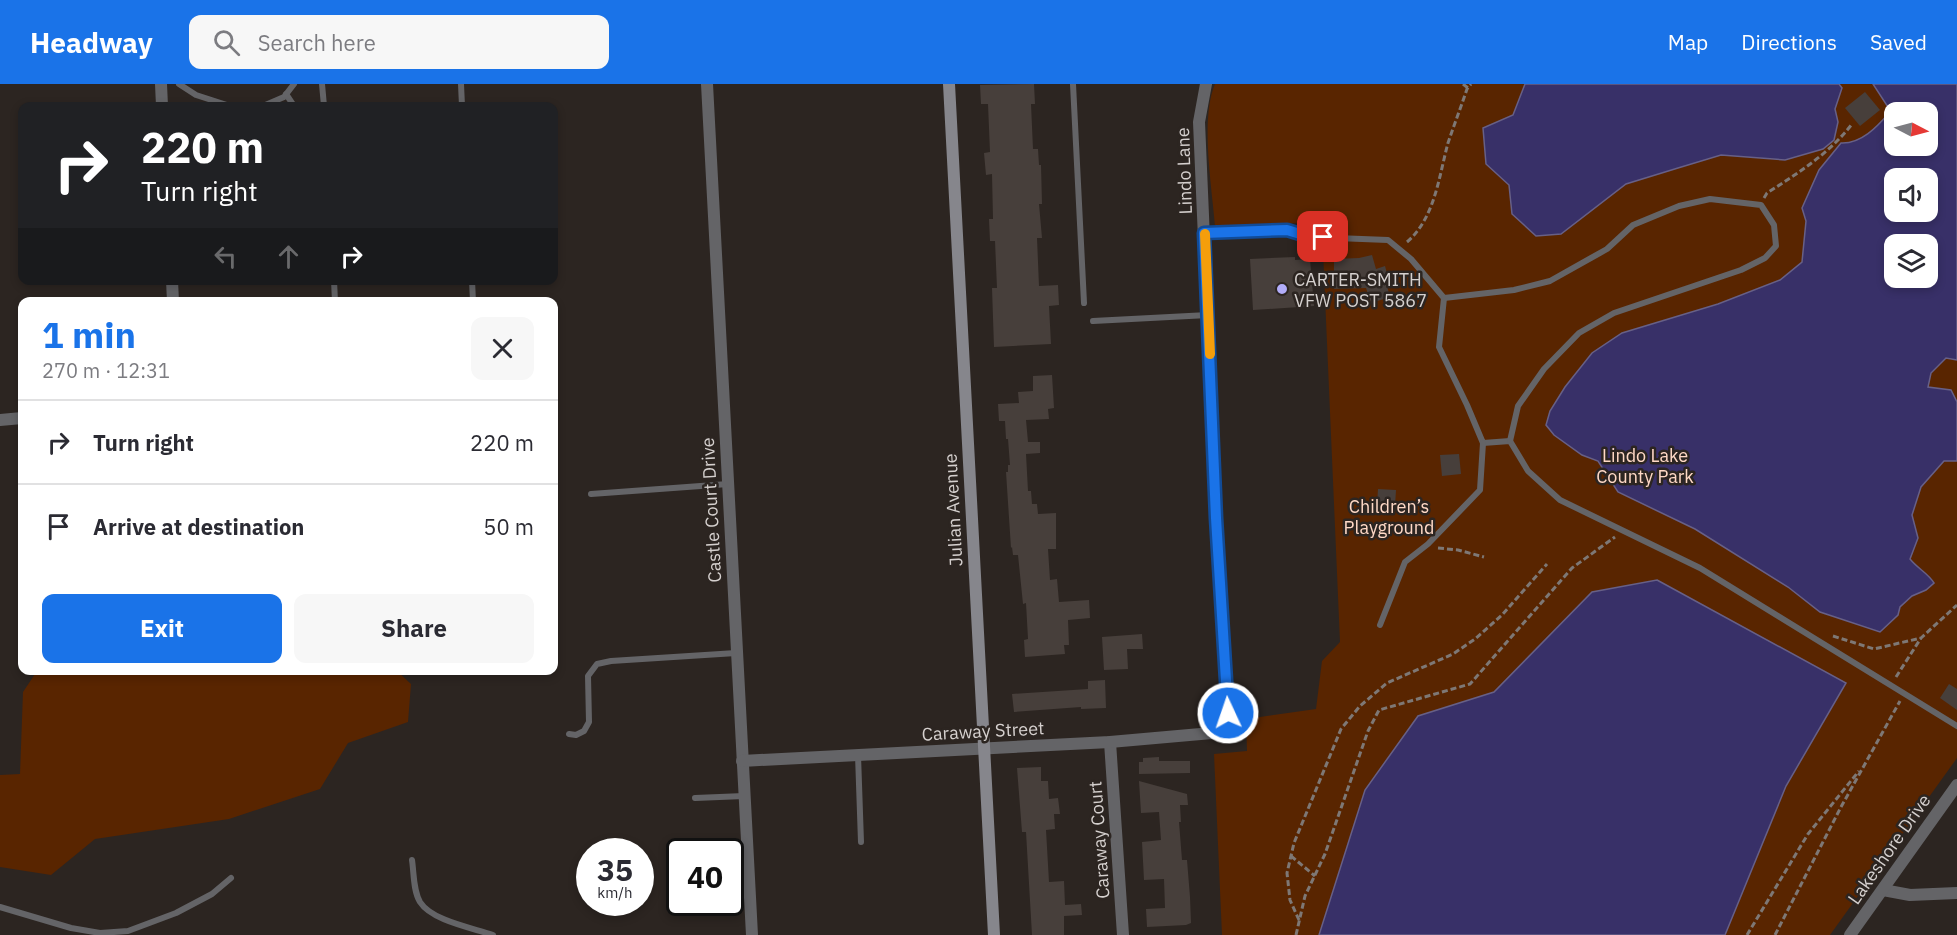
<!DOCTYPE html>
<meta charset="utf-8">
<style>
body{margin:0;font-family:"IBM Plex Sans",sans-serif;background:#f7f7f7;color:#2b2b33;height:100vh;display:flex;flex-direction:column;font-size:22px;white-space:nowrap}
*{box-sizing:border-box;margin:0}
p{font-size:20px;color:#7c7c81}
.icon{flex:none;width:33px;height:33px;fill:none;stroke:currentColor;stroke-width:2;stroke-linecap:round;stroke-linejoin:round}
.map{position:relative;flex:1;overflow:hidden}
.side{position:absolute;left:18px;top:213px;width:540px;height:378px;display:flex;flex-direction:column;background:#fff;border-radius:12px;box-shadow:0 3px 9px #0003}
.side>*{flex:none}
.top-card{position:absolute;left:18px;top:18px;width:540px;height:183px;border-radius:12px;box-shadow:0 3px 9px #0003;background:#202124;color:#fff;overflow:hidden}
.needle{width:39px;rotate:96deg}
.buttons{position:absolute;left:1884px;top:18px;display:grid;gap:12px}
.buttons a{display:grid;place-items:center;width:54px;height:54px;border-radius:12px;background:#fff;box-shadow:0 3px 9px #0003;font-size:30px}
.speed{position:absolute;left:576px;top:754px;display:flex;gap:12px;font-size:30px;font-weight:700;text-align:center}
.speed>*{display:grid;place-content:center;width:78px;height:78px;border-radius:50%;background:#fff;box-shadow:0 3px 9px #0003;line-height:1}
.speed small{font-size:15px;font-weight:400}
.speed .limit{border:3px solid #111;border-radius:9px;background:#fff;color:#111}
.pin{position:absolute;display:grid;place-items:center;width:51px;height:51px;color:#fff;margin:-26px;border-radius:12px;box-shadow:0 3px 9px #0006}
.me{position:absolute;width:66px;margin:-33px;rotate:357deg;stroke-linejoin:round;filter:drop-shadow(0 0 4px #0008)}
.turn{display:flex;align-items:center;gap:21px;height:126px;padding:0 24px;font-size:27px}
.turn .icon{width:78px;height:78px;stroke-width:2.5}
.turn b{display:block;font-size:42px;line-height:51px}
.lanes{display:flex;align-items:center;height:57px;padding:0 24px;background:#0003;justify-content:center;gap:30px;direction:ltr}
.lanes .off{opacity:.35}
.round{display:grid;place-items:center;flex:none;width:63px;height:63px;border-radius:12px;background:#f7f7f7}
.overview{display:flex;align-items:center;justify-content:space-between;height:102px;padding:0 24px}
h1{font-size:36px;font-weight:700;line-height:45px;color:#1a73e8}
.cta{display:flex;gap:12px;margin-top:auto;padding:12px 24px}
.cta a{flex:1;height:69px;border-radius:12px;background:#1a73e8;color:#fff;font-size:24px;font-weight:700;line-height:69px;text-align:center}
.cta a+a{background:#f7f7f7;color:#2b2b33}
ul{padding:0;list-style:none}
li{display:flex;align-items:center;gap:18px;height:84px;padding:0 24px;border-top:2px solid #e1e1e2}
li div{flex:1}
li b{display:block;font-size:22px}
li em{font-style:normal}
header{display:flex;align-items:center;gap:36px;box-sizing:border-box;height:84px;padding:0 30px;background:#1a73e8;color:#fff}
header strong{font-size:28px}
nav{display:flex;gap:33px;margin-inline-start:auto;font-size:21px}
.search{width:420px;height:54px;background:#f7f7f7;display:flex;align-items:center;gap:15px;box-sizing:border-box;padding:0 21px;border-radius:12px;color:#7c7c81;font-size:22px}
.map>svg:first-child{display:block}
</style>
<header>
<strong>Headway</strong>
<div class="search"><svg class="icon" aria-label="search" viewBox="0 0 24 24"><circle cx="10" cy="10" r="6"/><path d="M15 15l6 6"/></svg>Search here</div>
<nav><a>Map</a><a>Directions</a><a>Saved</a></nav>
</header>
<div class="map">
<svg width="1957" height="851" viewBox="0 0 1957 851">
<rect width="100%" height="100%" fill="#2c2521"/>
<g fill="#592500" fill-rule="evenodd">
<path d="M 1215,0 L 1957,0 L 1957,674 L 1830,851 L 1222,851 L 1214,670 L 1247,667 L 1246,635 L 1316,625 L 1322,577 L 1340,558 L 1322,144 L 1301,139 L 1215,142 C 1212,103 1200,35 1215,0 ZM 1894,28 L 1928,28 L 1928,62 L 1894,62 ZM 1894,94 L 1928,94 L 1928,128 L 1894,128 ZM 1894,160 L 1928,160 L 1928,194 L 1894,194 Z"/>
<polygon points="396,586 411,600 408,638 348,659 320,705 229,735 95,755 51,791 0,783 0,691 20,690 23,608 37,587"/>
</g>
<g fill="#383068" stroke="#676087" stroke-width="1.5" fill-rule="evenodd">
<polygon points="1525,0 1839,0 1842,4 1835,25 1838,38 1834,56 1823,65 1785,76 1721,71 1678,84 1626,100 1561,150 1536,152 1512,130 1509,101 1486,80 1483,44 1513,31"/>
<path d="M 1873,0 L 1957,0 L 1957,276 L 1946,274 L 1931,289 L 1928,303 L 1951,306 L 1957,318 L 1957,377 L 1944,377 L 1921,403 L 1912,431 L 1918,454 L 1910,475 C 1918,485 1928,489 1934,499 L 1926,506 L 1912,512 L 1900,523 L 1898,531 L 1880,548 L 1820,528 L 1788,503 L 1695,445 L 1618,408 L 1598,377 L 1582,371 L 1554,351 L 1546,341 L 1550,327 L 1565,303 L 1592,269 L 1622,249 L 1718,220 L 1780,196 L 1802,178 L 1806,137 L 1802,124 L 1819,86 L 1841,59 C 1861,60 1877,43 1889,29 L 1888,23 ZM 1894,28 L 1928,28 L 1928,62 L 1894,62 ZM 1894,94 L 1928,94 L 1928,128 L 1894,128 ZM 1894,160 L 1928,160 L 1928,194 L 1894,194 Z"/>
<polygon points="1657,496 1846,599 1786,702 1725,851 1319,851 1365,706 1418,632 1494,608 1592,508"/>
</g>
<g fill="#473f3b">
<polygon points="1034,0 1035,20 1031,20 1033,65 1038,65 1039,81 1041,81 1042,120 1039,120 1042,154 1037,154 1039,202 1058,201 1059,221 1049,222 1051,260 994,263 992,204 997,204 995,157 990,157 989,135 993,135 992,90 986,91 984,69 990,68 988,20 981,20 980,1"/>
<polygon points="1865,8 1880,26 1860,42 1845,24"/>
<polygon points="1372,171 1376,185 1385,182 1389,197 1386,198 1390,213 1371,219 1366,204 1334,205 1334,175 1359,174"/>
<polygon points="1295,173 1295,176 1310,175 1314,222 1253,226 1250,175"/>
<polygon points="1052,291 1054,324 1048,325 1049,335 1026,336 1028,358 1040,358 1040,369 1026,370 1028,407 1031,407 1032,420 1037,420 1038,430 1056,429 1056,465 1048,465 1050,496 1057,495 1059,518 1089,516 1090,534 1068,536 1069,561 1064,561 1065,570 1025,573 1024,556 1028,555 1026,519 1023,520 1018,471 1013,471 1012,463 1011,464 1006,388 1008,388 1008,381 1010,381 1008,355 1006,355 1005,337 999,337 998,320 1019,319 1018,308 1033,307 1033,292"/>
<polygon points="1459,370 1461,390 1442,392 1440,371"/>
<polygon points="1378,405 1396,406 1395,422 1377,421"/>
<polygon points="1142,550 1143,565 1127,565 1128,585 1104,586 1102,553"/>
<polygon points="1105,596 1106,624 1081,625 1081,623 1014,628 1012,610 1088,605 1088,597"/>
<polygon points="1949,600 1957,605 1957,626 1940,614"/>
<polygon points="1159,673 1159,677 1190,677 1190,689 1139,690 1139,678 1143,678 1143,674"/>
<polygon points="1041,683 1041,697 1048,697 1049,715 1058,714 1060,730 1054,730 1055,745 1046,746 1049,798 1064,797 1065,821 1081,820 1082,831 1064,832 1064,851 1032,851 1026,748 1022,748 1017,684"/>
<polygon points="1139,697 1187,710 1188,721 1180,721 1181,738 1179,738 1182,776 1187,776 1190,813 1191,839 1186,841 1147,843 1146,825 1165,824 1164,795 1144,796 1142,758 1161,756 1159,728 1141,729"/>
</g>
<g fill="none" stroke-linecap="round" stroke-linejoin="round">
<g stroke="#7e7875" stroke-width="3" stroke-dasharray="6 3" stroke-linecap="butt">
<polyline points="1463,0 1468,4"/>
<path d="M 1764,114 L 1767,109 C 1798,89 1829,70 1852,40"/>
<path d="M 1407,158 C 1435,134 1439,92 1448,59 C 1454,41 1461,23 1467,5 L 1471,0"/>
<polyline points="1438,464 1458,466 1484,473"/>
<polyline points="1833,552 1874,565 1921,554 1957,521"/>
<polyline points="1896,593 1921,554"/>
<polyline points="1291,772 1315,792"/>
<polyline points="1299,836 1290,816 1287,789 1294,759 1341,645 1360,622 1387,599 1453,570 1475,555 1502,531 1547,480"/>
<polyline points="1296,851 1305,812 1325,770 1368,647 1379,626 1470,600 1572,484 1615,453"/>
<polyline points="1747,851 1808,750 1859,687"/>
<polyline points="1775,851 1841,723 1900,617"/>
</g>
<g stroke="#646467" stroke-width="6">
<polyline points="179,0 196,11 230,22"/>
<polyline points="322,0 324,22"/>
<polyline points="461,0 462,22"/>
<polyline points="1073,0 1084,219"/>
<polyline points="286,10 294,22"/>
<polyline points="263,22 284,13 294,0"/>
<polyline points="1204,149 1287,146 1310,153 1388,156 1411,175 1444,214 1439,263 1467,321 1483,359 1510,357 1528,387 1560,416 1700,484 1957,642"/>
<polyline points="334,196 335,218"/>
<polyline points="472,196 473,218"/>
<polyline points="1444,214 1514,206 1550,197 1607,165 1633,141 1679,122 1710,115 1761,121 1774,141 1776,162 1765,174 1741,186 1614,229 1579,249 1544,285 1518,322 1510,357"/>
<polyline points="1093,237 1208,231"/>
<polyline points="591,410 728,400"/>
<polyline points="1380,541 1405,478 1428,460 1480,406 1483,359"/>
<polyline points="569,650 576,651 584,647 589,638 588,592 597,580 611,577 736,569"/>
<polyline points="858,671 861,758"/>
<polyline points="695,714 744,712"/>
<path d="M 412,776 C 414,789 413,806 420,818 C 432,837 473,844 493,851"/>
<polyline points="0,823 71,844 100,849 128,847 176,829 212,810 231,794"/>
</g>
<g stroke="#646467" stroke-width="12">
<polyline points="161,0 162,22"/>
<polyline points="707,0 752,851"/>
<polyline points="172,196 173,218"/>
<polyline points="0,336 22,334"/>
<polyline points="1110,658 1123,851"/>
<polyline points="1883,806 1910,811 1957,809"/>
</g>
<g stroke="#646467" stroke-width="12">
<polyline points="742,677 1110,658 1212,649 1224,640 1228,629 1216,434 1199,38 1206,0"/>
<polyline points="1850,851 1957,701"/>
</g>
<polyline stroke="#86868c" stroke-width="12" points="949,0 994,851"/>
</g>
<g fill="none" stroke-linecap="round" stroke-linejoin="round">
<defs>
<polyline id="route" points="1228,629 1216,434 1204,149 1287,146 1310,153 1323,153"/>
</defs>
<use href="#route" stroke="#114b97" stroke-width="15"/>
<use href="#route" stroke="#1a73e8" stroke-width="10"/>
<polyline stroke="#f59e0b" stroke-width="10" points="1205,150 1210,270"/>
</g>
<circle fill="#b2adf9" stroke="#2c2521" stroke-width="2" cx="1282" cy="205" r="6"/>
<g text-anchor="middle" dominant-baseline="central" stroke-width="5" stroke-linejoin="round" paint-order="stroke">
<g font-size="18" fill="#d5d0ce" stroke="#2c2521">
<text transform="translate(1184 87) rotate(-92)">Lindo Lane</text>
<text transform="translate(711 426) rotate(-93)">Castle Court Drive</text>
<text transform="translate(953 426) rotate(-93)">Julian Avenue</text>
<text transform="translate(983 647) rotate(-3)">Caraway Street</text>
<text transform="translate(1099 756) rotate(-94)">Caraway Court</text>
<text transform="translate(1889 765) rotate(-55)">Lakeshore Drive</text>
</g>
<g font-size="18" fill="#d5d0ce" stroke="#2c2521" text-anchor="start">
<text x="1294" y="195">CARTER-SMITH<tspan x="1294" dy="21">VFW POST 5867</tspan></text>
</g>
<g font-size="18" fill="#ffd9c6" stroke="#2c2521">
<text x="1645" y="371">Lindo Lake<tspan x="1645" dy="21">County Park</tspan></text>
<text x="1389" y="422">Children’s<tspan x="1389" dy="21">Playground</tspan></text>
</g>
</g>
</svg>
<div class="buttons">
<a><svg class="needle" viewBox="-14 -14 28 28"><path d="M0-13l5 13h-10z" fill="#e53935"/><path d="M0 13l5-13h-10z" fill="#7c7c81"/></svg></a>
<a><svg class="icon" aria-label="sound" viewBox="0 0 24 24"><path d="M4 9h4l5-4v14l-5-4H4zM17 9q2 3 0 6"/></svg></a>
<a><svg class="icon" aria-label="layers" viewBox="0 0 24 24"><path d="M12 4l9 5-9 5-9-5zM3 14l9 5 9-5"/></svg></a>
</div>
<div class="speed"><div>35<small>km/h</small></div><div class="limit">40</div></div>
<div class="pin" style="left:1323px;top:153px;background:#d93025"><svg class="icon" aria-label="arrive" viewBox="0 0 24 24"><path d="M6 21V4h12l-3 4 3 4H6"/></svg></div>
<svg class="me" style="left:1228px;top:629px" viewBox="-20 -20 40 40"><circle r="17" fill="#1a73e8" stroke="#fff" stroke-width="3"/><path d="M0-11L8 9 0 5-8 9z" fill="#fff"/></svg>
<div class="top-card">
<div class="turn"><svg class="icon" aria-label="right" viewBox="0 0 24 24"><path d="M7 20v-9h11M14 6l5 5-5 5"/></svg><div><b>220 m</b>Turn right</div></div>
<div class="lanes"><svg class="icon off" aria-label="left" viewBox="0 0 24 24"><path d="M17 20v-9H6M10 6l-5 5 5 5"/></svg><svg class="icon off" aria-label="ahead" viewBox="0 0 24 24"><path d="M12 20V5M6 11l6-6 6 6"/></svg><svg class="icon" aria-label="right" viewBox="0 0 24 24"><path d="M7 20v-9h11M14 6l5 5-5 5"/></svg></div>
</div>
<section class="side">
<div class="overview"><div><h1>1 min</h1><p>270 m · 12:31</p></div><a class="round"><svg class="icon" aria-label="close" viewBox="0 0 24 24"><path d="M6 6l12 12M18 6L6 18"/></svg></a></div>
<ul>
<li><svg class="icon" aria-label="right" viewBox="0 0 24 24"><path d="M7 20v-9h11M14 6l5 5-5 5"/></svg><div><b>Turn right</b></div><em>220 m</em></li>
<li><svg class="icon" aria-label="arrive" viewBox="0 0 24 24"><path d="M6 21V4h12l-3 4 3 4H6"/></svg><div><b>Arrive at destination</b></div><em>50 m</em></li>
</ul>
<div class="cta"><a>Exit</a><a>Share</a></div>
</section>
</div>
